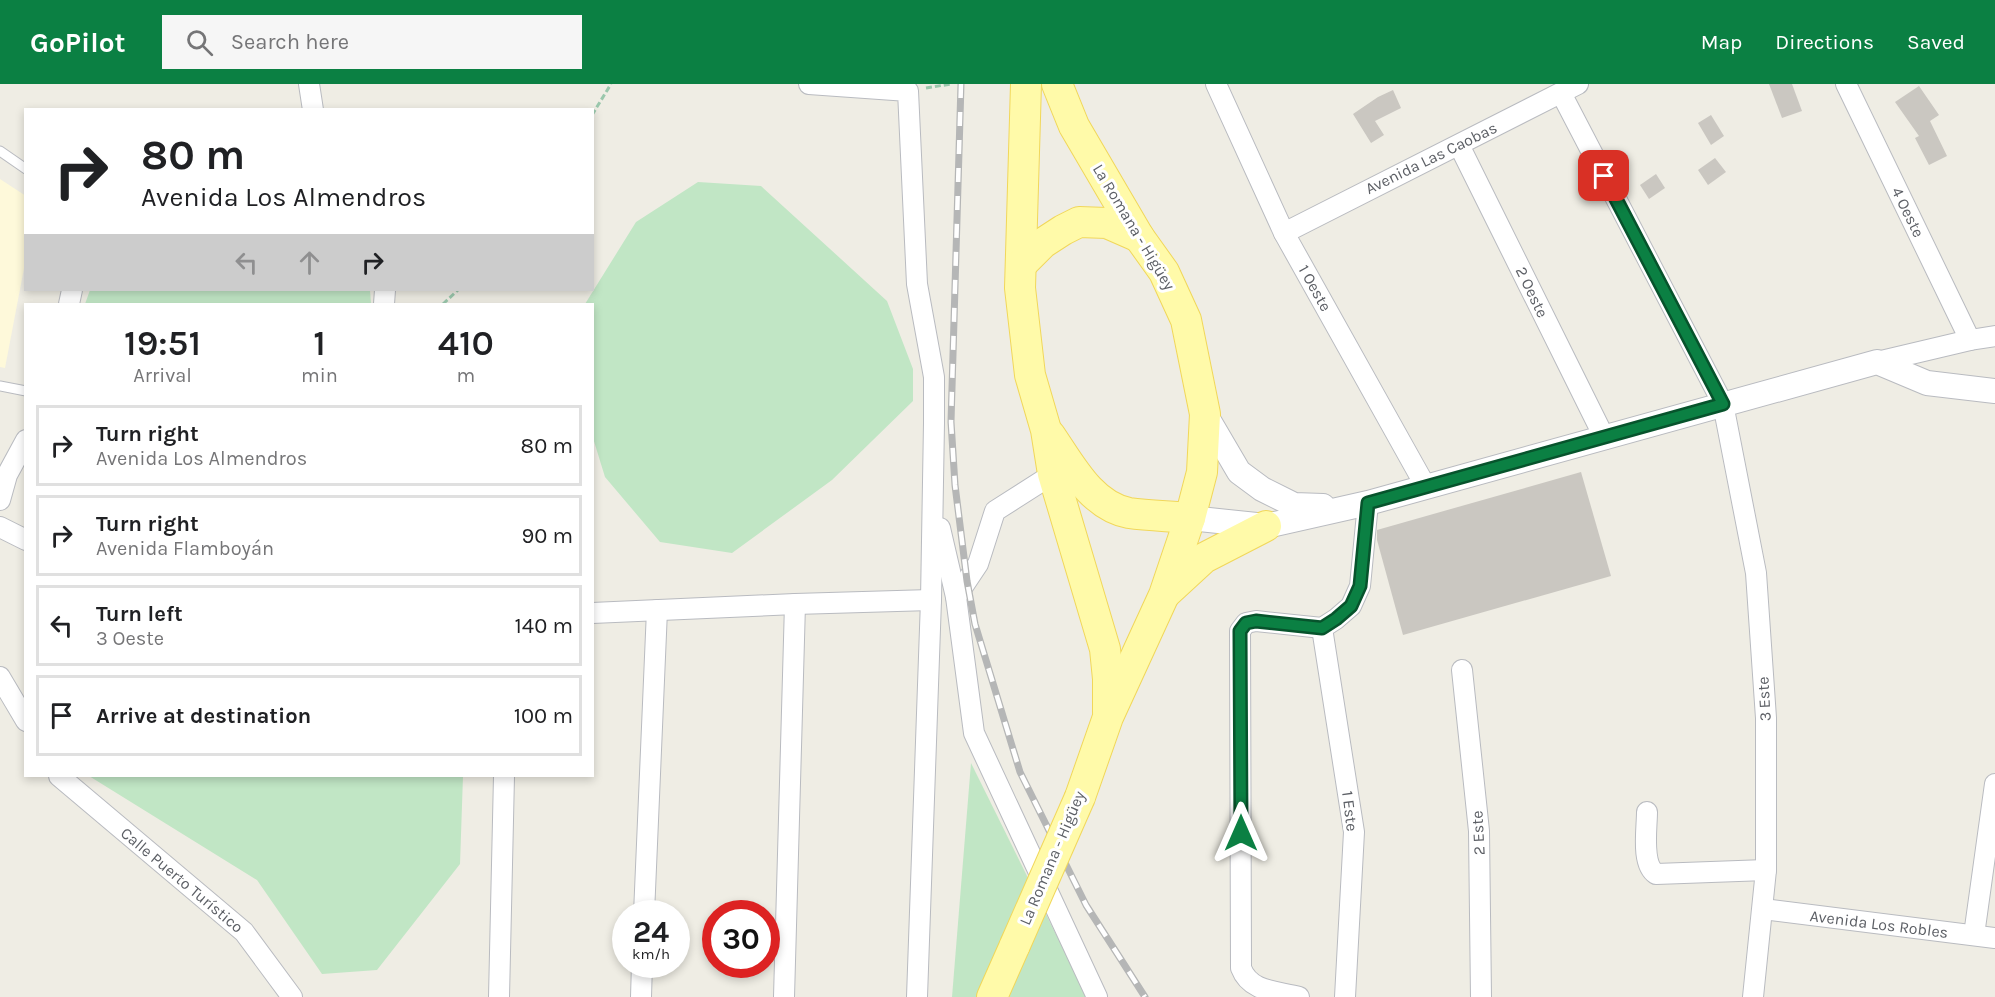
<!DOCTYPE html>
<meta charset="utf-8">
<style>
body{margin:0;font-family:Karla,sans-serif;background:#f6f6f6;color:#202124;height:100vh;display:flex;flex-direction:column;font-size:22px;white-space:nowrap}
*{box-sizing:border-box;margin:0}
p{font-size:20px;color:#757577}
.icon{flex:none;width:33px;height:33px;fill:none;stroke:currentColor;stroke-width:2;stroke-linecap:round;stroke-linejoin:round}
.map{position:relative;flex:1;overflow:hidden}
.sheet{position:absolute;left:24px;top:219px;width:570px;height:474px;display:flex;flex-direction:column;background:#fff;border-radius:0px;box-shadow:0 3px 9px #0003}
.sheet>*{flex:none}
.hud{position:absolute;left:24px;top:24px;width:570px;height:183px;border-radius:0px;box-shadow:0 3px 9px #0003;background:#fff;color:#202124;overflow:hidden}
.speed{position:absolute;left:612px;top:816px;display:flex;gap:12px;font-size:30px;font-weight:700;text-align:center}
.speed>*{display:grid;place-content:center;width:78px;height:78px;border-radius:50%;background:#fff;box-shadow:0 3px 9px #0003;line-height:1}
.speed small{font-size:15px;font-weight:400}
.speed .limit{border:9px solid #d22;background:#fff;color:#111}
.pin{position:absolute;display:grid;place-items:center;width:51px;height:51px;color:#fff;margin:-26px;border-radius:12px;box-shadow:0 3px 9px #0006}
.me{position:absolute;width:66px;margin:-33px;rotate:0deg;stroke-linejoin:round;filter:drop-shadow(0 0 4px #0008)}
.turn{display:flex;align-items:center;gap:21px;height:126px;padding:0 18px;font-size:27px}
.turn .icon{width:78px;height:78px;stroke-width:2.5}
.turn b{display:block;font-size:42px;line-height:51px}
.lanes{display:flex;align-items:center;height:57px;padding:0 18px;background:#0003;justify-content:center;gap:30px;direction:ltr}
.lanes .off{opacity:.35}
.eta{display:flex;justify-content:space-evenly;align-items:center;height:102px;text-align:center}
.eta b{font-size:36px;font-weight:600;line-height:42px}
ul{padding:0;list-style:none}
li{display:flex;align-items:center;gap:18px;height:81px;margin:0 12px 9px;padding:0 6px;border:3px solid #e0e0e0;border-radius:0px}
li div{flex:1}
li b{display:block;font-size:22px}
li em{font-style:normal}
header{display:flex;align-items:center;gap:36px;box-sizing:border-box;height:84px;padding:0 30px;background:#0b8043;color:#fff}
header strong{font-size:28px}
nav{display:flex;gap:33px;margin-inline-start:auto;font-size:21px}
.search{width:420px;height:54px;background:#f6f6f6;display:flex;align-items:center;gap:15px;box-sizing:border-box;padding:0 21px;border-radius:0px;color:#757577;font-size:22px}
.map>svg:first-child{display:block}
</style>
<header>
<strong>GoPilot</strong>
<div class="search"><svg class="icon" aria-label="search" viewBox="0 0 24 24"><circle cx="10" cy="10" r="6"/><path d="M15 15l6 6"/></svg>Search here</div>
<nav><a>Map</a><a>Directions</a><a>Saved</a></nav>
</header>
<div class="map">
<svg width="1995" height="913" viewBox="0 0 1995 913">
<rect width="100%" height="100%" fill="#efede4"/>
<polygon fill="#fef9da" points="0,95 26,112 25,179 5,284 0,283"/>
<g fill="#c1e6c5">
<polygon points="698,98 761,102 887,217 913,285 913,317 832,396 732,469 660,458 605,393 593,354 592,220 585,220 636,138"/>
<polygon points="90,206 370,206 371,220 85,220"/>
<polygon points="971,679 1087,913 952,913"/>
<polygon points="89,692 463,692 460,780 377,886 322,890 257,796"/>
</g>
<g fill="#cac7c1">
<polygon points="1769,0 1792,0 1802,27 1782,34"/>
<polygon points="1919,2 1939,31 1930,37 1947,72 1929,81 1915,54 1919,52 1895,18"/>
<polygon points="1393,6 1401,24 1375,37 1384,51 1371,59 1353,30 1378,13"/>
<polygon points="1711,31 1724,52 1711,61 1698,39"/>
<polygon points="1715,74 1726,88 1708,101 1698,86"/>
<polygon points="1656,90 1665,104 1649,115 1640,101"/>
<polygon points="1581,388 1611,492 1403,551 1377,456 1377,446"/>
</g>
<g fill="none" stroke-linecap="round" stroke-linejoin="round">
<defs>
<g id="service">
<polyline points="0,67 26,85"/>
<polyline points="0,302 26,307"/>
</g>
<g id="minor">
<polyline points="309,0 313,26"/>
<polyline points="809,0 908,7 917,200 934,293 934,339 931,516 917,913"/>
<polyline points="1216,0 1284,149 1426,403"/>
<polyline points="1846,0 1970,256"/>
<polyline points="1561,9 1723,320 1756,489 1766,634 1766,786 1753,913"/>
<polyline points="1459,61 1605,355"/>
<polyline points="1284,149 1578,0"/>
<polyline points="69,220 72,206"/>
<polyline points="384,220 385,206"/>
<polyline points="1877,278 1970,256 1995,252"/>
<polyline points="0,416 7,391 26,356"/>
<polyline points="0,443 26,456"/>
<polyline points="940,444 956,513 974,649 1097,913"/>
<polyline points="956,513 978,480 995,427 1053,390"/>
<polyline points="592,529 795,520 931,516"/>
<polyline points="1322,544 1354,748 1345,913"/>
<polyline points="1462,586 1479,747 1481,913"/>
<polyline points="0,593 26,637"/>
<polyline points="59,692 244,848 292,913"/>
<path d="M 1647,728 C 1647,745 1641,780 1656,790 L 1766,786"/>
<polyline points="1763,825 1995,854"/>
<polyline points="644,830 657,526"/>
<polyline points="1974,851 1995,700"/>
<polyline points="499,913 504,692"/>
<polyline points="641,913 642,880"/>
<polyline points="784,913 795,520"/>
<path d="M 1299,913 C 1276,907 1250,908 1241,884 L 1240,547 L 1246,539 L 1256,537 L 1322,544 L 1336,535 L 1351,522 L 1360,502 L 1368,419"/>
</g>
<g id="tertiary">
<polyline points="1205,330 1239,388 1262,405 1294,421 1323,422"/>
<polyline points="1190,434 1266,442 1368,419 1877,278 1927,299 1995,307"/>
</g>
<g id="primary">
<polyline points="1026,0 1020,204 1030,291 1046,346 1053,390 1105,565 1108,595 1108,628"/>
<polyline points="1057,0 1074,42 1139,153 1164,188 1186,236 1205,330 1202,388 1190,434 1164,511 1108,633 1080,713"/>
<polyline points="1021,181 1043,159 1063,146 1079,138 1107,139 1139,153"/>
<path d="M 1050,351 C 1070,380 1091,422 1129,429 C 1149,432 1170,432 1190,434"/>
<polyline points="1166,509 1204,474 1266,442"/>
<polyline points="992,913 1015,861"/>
</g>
</defs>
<use href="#service" stroke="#b9bbc0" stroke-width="11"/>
<use href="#minor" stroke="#b9bbc0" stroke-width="22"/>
<use href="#tertiary" stroke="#b9bbc0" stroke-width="26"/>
<use href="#primary" stroke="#f1d75a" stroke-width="32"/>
<g stroke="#9ac7ac" stroke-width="3" stroke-dasharray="6 3" stroke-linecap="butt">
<polyline points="926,4 951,0"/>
<polyline points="592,31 611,0"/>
<polyline points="443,220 458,206"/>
</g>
<use href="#service" stroke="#fff" stroke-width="9"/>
<use href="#minor" stroke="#fff" stroke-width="20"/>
<use href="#tertiary" stroke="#fff" stroke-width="24"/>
<use href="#primary" stroke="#fffaa9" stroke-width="30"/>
<defs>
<polyline id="rail" points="961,0 951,338 955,401 967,497 975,540 1020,688 1086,821 1145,913"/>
</defs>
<use href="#rail" stroke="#b5b6b6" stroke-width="7"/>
<use href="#rail" stroke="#fff" stroke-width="4.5" stroke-dasharray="14" stroke-linecap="butt"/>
<defs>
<polyline id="primary-bridge" points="1015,861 1080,713"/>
</defs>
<use href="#primary-bridge" stroke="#f1d75a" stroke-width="32" stroke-linecap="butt"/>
<use href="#primary-bridge" stroke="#fffaa9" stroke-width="30"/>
</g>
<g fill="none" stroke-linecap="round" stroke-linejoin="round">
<defs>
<polyline id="route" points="1241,749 1240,547 1246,539 1256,537 1322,544 1336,535 1351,522 1360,502 1368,419 1723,320 1604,92"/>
</defs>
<use href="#route" stroke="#07532c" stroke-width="15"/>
<use href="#route" stroke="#0b8043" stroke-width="10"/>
</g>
<g text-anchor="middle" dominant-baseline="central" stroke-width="6" stroke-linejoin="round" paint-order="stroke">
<g font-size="16" fill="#5c5f65" stroke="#fff">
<text transform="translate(1431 74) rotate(-26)">Avenida Las Caobas</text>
<text transform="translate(1908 128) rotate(64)">4 Oeste</text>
<text transform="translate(1134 143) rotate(59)">La Romana - Higüey</text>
<text transform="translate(1315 204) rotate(61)">1 Oeste</text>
<text transform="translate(1532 208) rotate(64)">2 Oeste</text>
<text transform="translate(1764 615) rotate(-93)">3 Este</text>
<text transform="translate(1350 727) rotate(83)">1 Este</text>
<text transform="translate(1478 749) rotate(-93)">2 Este</text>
<text transform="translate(1052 774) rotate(-67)">La Romana - Higüey</text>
<text transform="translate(182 796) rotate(40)">Calle Puerto Turístico</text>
<text transform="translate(1879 840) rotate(7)">Avenida Los Robles</text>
</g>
</g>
</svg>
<div class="speed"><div>24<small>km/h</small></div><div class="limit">30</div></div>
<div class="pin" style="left:1604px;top:92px;background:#d93025"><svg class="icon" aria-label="arrive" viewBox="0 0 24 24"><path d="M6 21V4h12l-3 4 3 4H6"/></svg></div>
<svg class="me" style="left:1241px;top:749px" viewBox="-20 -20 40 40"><path d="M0-17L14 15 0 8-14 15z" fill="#0b8043" stroke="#fff" stroke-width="4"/></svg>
<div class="hud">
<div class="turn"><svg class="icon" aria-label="right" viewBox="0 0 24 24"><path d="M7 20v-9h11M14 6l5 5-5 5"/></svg><div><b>80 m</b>Avenida Los Almendros</div></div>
<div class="lanes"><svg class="icon off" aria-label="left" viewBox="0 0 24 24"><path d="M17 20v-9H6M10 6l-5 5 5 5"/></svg><svg class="icon off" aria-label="ahead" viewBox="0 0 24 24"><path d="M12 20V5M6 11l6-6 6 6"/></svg><svg class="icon" aria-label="right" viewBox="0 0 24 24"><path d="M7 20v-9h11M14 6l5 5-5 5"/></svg></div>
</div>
<section class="sheet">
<div class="eta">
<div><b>19:51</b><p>Arrival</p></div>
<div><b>1</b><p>min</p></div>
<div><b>410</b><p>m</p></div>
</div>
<ul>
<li><svg class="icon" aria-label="right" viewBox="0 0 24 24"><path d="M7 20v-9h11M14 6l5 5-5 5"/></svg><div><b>Turn right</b><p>Avenida Los Almendros</p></div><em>80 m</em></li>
<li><svg class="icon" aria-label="right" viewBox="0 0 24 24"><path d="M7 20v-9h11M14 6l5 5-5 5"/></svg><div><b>Turn right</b><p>Avenida Flamboyán</p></div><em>90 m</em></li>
<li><svg class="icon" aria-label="left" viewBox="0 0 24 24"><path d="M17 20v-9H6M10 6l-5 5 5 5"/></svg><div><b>Turn left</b><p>3 Oeste</p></div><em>140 m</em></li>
<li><svg class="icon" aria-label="arrive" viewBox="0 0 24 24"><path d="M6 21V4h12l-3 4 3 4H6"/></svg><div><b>Arrive at destination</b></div><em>100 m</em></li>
</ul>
</section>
</div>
